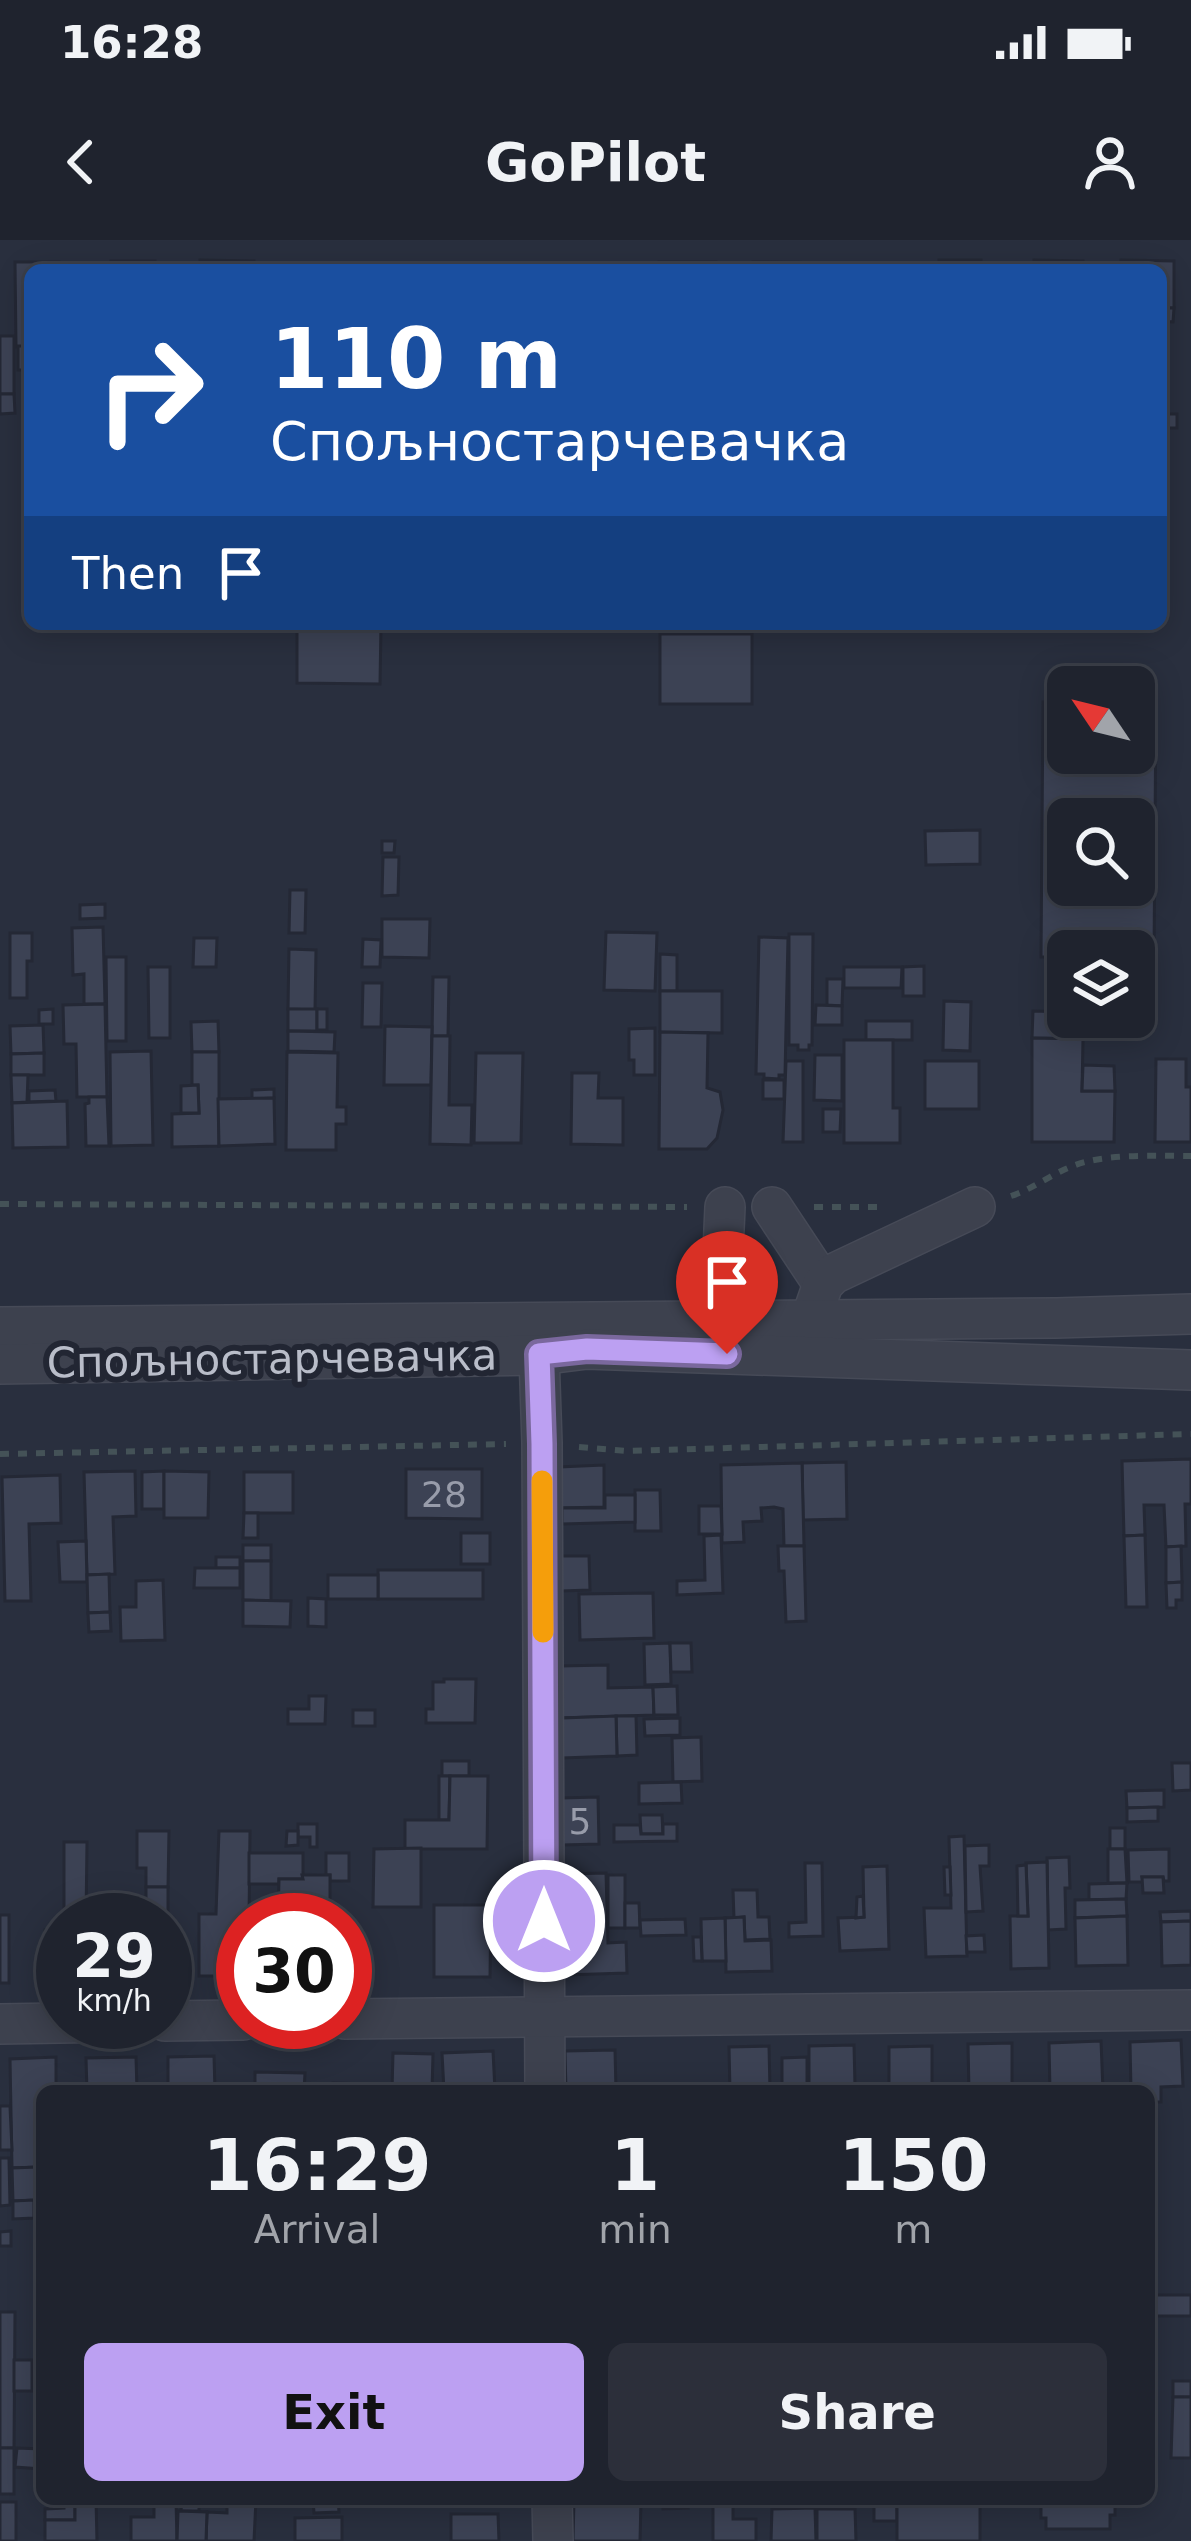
<!DOCTYPE html>
<meta charset="utf-8">
<style>
body{margin:0;font-family:"DejaVu Sans",sans-serif;background:#2c2f3a;color:#f1f3f6;height:100vh;display:flex;flex-direction:column;font-size:45px;white-space:nowrap}
*{box-sizing:border-box;margin:0}
p{font-size:39px;color:#a1a4aa}
.icon{flex:none;width:66px;height:66px;fill:none;stroke:currentColor;stroke-width:2;stroke-linecap:round;stroke-linejoin:round}
.map{position:relative;flex:1;overflow:hidden}
.side{position:absolute;left:36px;top:1845px;width:1119px;height:420px;display:flex;flex-direction:column;background:#1f232e;border-radius:18px;box-shadow:0 6px 30px #0003,0 0 0 3px #3c404a}
.side>*{flex:none}
.banner{position:absolute;left:24px;top:24px;width:1143px;height:366px;border-radius:18px;box-shadow:0 6px 30px #0003,0 0 0 3px #3c404a;background:#1a4fa0;color:#fff;overflow:hidden}
.needle{width:78px;rotate:305deg}
.buttons{position:absolute;left:1047px;top:426px;display:grid;gap:24px}
.buttons a{display:grid;place-items:center;width:108px;height:108px;border-radius:18px;background:#1f232e;box-shadow:0 6px 30px #0003,0 0 0 3px #3c404a;font-size:60px}
.speed{position:absolute;left:36px;top:1653px;display:flex;gap:24px;font-size:60px;font-weight:700;text-align:center}
.speed>*{display:grid;place-content:center;width:156px;height:156px;border-radius:50%;background:#1f232e;box-shadow:0 6px 30px #0003,0 0 0 3px #3c404a;line-height:1}
.speed small{font-size:30px;font-weight:400}
.speed .limit{border:18px solid #d22;background:#fff;color:#111}
.pin{position:absolute;display:grid;place-items:center;width:102px;height:102px;color:#fff;margin:-123px -51px;border-radius:50% 50% 50% 0;rotate:-45deg;box-shadow:0 0 12px #0007}
.pin .icon{rotate:45deg}
.me{position:absolute;width:132px;margin:-66px;rotate:0deg;stroke-linejoin:round;filter:drop-shadow(0 0 9px #0008)}
.turn{display:flex;align-items:center;gap:42px;height:252px;padding:0 48px;font-size:54px}
.turn .icon{width:156px;height:156px;stroke-width:2.5}
.turn b{display:block;font-size:84px;line-height:102px}
.then{display:flex;align-items:center;height:114px;padding:0 48px;background:#0003;gap:24px;font-size:45px}
.eta{display:flex;justify-content:space-evenly;align-items:center;height:204px;text-align:center}
.eta b{font-size:72px;font-weight:700;line-height:84px}
.primary-button{display:flex;gap:24px;margin-top:auto;padding:24px 48px}
.primary-button a{flex:1;height:138px;border-radius:18px;background:#bca0f2;color:#111;font-size:48px;font-weight:700;line-height:138px;text-align:center}
.primary-button a+a{background:#2c2f3a;color:#f1f3f6}
.status{display:flex;justify-content:space-between;align-items:center;height:84px;padding:0 60px;background:#1f232e;direction:ltr}
.status svg{height:33px;fill:currentColor}
header{display:flex;justify-content:space-between;align-items:center;height:156px;padding:0 48px;background:#1f232e;font-size:54px;font-weight:700}
.map>svg:first-child{display:block}
</style>
<div class="status"><b>16:28</b><svg viewBox="0 0 49 12"><path d="M0 12V9h3v3zM5 12V6h3v6zM10 12V3h3v9zM15 12V0h3v12zM26 1h20v11H26zM47 4h2v5h-2z"/></svg></div>
<header><svg class="icon" aria-label="back" viewBox="0 0 24 24"><path d="M15 5l-7 7 7 7"/></svg>GoPilot<svg class="icon" aria-label="person" viewBox="0 0 24 24"><circle cx="12" cy="8" r="4"/><path d="M4 21q1-7 8-7t8 7"/></svg></header>
<div class="map">
<svg width="1191" height="2301" viewBox="0 0 1191 2301">
<rect width="100%" height="100%" fill="#292f3e"/>
<g fill="#3c4254" stroke="#242835" stroke-width="3" fill-rule="evenodd">
<polygon points="200,20 254,21 254,30 200,30"/>
<rect x="939" y="20" width="42" height="10"/>
<polygon points="1034,20 1083,21 1083,30 1034,30"/>
<polygon points="1121,20 1174,21 1174,68 1161,68 1161,30 1121,30"/>
<rect x="111" y="21" width="44" height="9"/>
<polygon points="15,22 59,22 59,30 30,30 30,106 16,107"/>
<rect x="659" y="22" width="57" height="8"/>
<polygon points="753,22 845,23 845,30 753,30"/>
<rect x="845" y="23" width="46" height="7"/>
<polygon points="385,24 429,25 429,30 385,30"/>
<rect x="291" y="25" width="32" height="5"/>
<polygon points="1161,68 1174,68 1173,82 1161,81"/>
<rect x="0" y="96" width="14" height="58"/>
<rect x="18" y="106" width="12" height="24"/>
<polygon points="0,154 14,154 15,173 0,174"/>
<rect x="1161" y="174" width="16" height="14"/>
<polygon points="297,384 381,384 380,444 297,443"/>
<rect x="660" y="394" width="92" height="70"/>
<path d="M 1043,462 L 1068,462 L 1068,513 L 1134,513 L 1134,462 L 1156,462 L 1154,717 L 1134,717 L 1134,711 L 1068,711 L 1068,717 L 1041,717 ZM 1068,579 L 1134,579 L 1134,645 L 1068,645 Z"/>
<polygon points="980,590 980,624 926,625 925,591"/>
<polygon points="382,601 395,601 394,613 382,613"/>
<polygon points="383,617 399,617 398,655 382,656"/>
<polygon points="290,650 306,650 305,693 289,693"/>
<polygon points="105,664 105,678 80,679 80,665"/>
<polygon points="382,679 430,679 429,718 382,717"/>
<polygon points="103,687 105,764 84,764 84,734 73,735 72,688"/>
<polygon points="606,692 657,693 655,751 604,750"/>
<polygon points="10,693 32,693 32,721 27,721 27,758 10,758"/>
<polygon points="789,694 813,694 812,805 809,805 809,810 798,810 798,805 789,805"/>
<polygon points="759,697 788,698 785,835 779,835 779,839 764,838 764,834 756,834"/>
<polygon points="194,698 217,698 216,727 193,727"/>
<polygon points="363,699 381,700 380,727 362,727"/>
<polygon points="289,709 316,710 315,770 288,769"/>
<polygon points="660,714 677,715 677,751 660,751"/>
<polygon points="106,717 126,717 126,801 107,801"/>
<polygon points="924,726 924,756 903,756 903,727"/>
<polygon points="148,727 170,727 170,798 149,798"/>
<polygon points="844,727 902,727 901,748 844,748"/>
<polygon points="433,737 449,737 448,796 432,796"/>
<polygon points="827,739 843,739 842,766 827,765"/>
<polygon points="363,743 382,743 381,787 362,787"/>
<polygon points="660,751 722,751 722,793 660,792"/>
<polygon points="944,761 971,762 970,811 943,810"/>
<polygon points="105,764 107,857 77,857 76,804 64,804 63,765"/>
<polygon points="816,765 842,766 842,785 815,785"/>
<polygon points="53,769 53,784 39,784 39,770"/>
<rect x="288" y="769" width="29" height="22"/>
<rect x="317" y="769" width="10" height="21"/>
<polygon points="1033,771 1068,772 1068,777 1083,777 1083,799 1032,798"/>
<polygon points="218,781 219,812 192,812 191,782"/>
<rect x="866" y="781" width="46" height="19"/>
<polygon points="43,785 44,813 11,814 10,786"/>
<polygon points="385,786 432,787 431,845 384,845"/>
<polygon points="655,788 655,835 634,835 634,820 629,820 629,789"/>
<polygon points="288,791 335,792 334,812 288,811"/>
<polygon points="660,792 708,793 707,848 720,852 723,870 717,898 707,909 659,909"/>
<polygon points="432,796 450,796 449,865 472,865 471,905 430,904"/>
<polygon points="1032,798 1083,799 1082,851 1115,851 1114,902 1032,902"/>
<polygon points="844,800 893,800 893,868 900,868 900,903 844,903"/>
<polygon points="151,811 153,905 111,906 110,812"/>
<polygon points="192,812 219,812 219,906 172,907 172,874 199,873 198,845 192,845"/>
<polygon points="287,812 338,813 337,867 346,867 346,884 336,884 336,910 286,910"/>
<polygon points="44,813 44,835 11,835 11,814"/>
<polygon points="476,813 523,813 521,903 474,903"/>
<polygon points="815,815 842,815 842,861 814,860"/>
<polygon points="1156,819 1186,819 1186,847 1191,847 1191,902 1155,902"/>
<polygon points="786,821 803,821 803,902 783,902"/>
<rect x="925" y="821" width="54" height="48"/>
<polygon points="1083,825 1114,826 1115,851 1082,851"/>
<polygon points="572,833 599,833 598,858 623,858 623,905 571,904"/>
<polygon points="11,835 28,835 27,862 12,863"/>
<rect x="763" y="840" width="21" height="19"/>
<polygon points="198,845 199,873 181,873 181,846"/>
<polygon points="274,849 274,858 252,859 252,850"/>
<polygon points="55,850 56,861 29,862 29,851"/>
<polygon points="89,857 107,857 109,906 86,906 85,864 89,863"/>
<polygon points="274,858 275,904 219,906 218,859"/>
<polygon points="67,861 68,907 13,908 12,863"/>
<polygon points="823,869 841,869 840,892 823,892"/>
<polygon points="1191,1219 1191,1264 1185,1264 1186,1306 1166,1307 1164,1265 1144,1265 1145,1295 1124,1296 1122,1221"/>
<polygon points="846,1222 847,1279 803,1280 802,1223"/>
<polygon points="802,1223 804,1306 784,1306 783,1269 774,1267 761,1268 762,1281 743,1282 744,1302 722,1303 721,1225"/>
<polygon points="604,1225 604,1267 560,1268 559,1227"/>
<polygon points="406,1229 482,1229 482,1279 406,1278"/>
<polygon points="135,1231 136,1276 113,1277 115,1334 87,1335 84,1232"/>
<polygon points="164,1231 164,1269 142,1269 142,1232"/>
<polygon points="164,1231 209,1232 208,1278 164,1278"/>
<rect x="244" y="1232" width="49" height="41"/>
<polygon points="60,1235 61,1283 29,1284 31,1361 5,1361 2,1237"/>
<polygon points="635,1250 660,1250 661,1291 635,1291"/>
<polygon points="605,1255 635,1255 635,1282 562,1284 562,1268 605,1268"/>
<polygon points="699,1266 721,1266 722,1294 699,1294"/>
<polygon points="244,1273 258,1273 258,1298 243,1298"/>
<rect x="461" y="1293" width="29" height="31"/>
<polygon points="721,1295 723,1353 677,1355 677,1341 705,1340 704,1296"/>
<polygon points="1145,1295 1147,1367 1126,1367 1124,1296"/>
<polygon points="86,1301 87,1342 60,1342 58,1302"/>
<rect x="243" y="1305" width="28" height="16"/>
<polygon points="778,1306 804,1306 806,1381 786,1382 784,1331 779,1331"/>
<polygon points="1181,1306 1182,1342 1166,1343 1166,1307"/>
<polygon points="561,1316 589,1316 590,1350 561,1351"/>
<rect x="216" y="1317" width="24" height="11"/>
<polygon points="243,1321 271,1321 271,1361 243,1360"/>
<polygon points="195,1328 240,1328 240,1348 194,1348"/>
<rect x="378" y="1330" width="105" height="29"/>
<polygon points="109,1334 110,1372 88,1373 87,1335"/>
<rect x="328" y="1335" width="50" height="24"/>
<polygon points="163,1340 165,1400 121,1401 120,1367 136,1367 136,1341"/>
<polygon points="1182,1342 1182,1360 1176,1360 1176,1368 1167,1368 1166,1343"/>
<polygon points="653,1353 654,1398 580,1400 579,1354"/>
<polygon points="308,1358 326,1359 326,1387 308,1386"/>
<polygon points="243,1360 291,1361 290,1387 243,1386"/>
<polygon points="110,1372 111,1391 89,1392 88,1373"/>
<polygon points="670,1403 671,1444 645,1445 644,1404"/>
<polygon points="670,1403 691,1403 692,1432 671,1432"/>
<polygon points="608,1425 608,1448 653,1447 654,1475 562,1478 560,1426"/>
<polygon points="444,1439 476,1439 475,1483 426,1483 426,1469 433,1469 433,1442 444,1442"/>
<polygon points="677,1446 678,1475 654,1475 653,1447"/>
<polygon points="309,1456 326,1456 325,1484 288,1484 288,1469 309,1469"/>
<rect x="353" y="1470" width="22" height="16"/>
<polygon points="616,1476 636,1476 637,1515 617,1516"/>
<polygon points="616,1476 617,1516 562,1518 562,1478"/>
<polygon points="680,1478 680,1495 645,1496 644,1479"/>
<polygon points="701,1497 702,1541 673,1542 672,1498"/>
<rect x="442" y="1521" width="27" height="15"/>
<polygon points="1172,1523 1191,1523 1191,1550 1173,1551"/>
<polygon points="439,1536 450,1536 449,1580 439,1580"/>
<polygon points="450,1536 488,1536 487,1609 405,1609 405,1580 449,1580"/>
<polygon points="681,1542 682,1563 639,1564 639,1543"/>
<polygon points="1164,1550 1164,1567 1127,1568 1126,1551"/>
<polygon points="598,1557 599,1604 562,1605 561,1558"/>
<polygon points="1158,1567 1158,1581 1127,1582 1127,1568"/>
<polygon points="640,1575 662,1575 663,1594 641,1594"/>
<polygon points="298,1584 317,1584 317,1607 310,1607 310,1597 298,1597"/>
<polygon points="663,1584 677,1584 677,1601 614,1602 614,1585 640,1585 641,1594 663,1594"/>
<rect x="1110" y="1588" width="15" height="21"/>
<polygon points="137,1591 169,1591 168,1647 146,1647 146,1628 137,1628"/>
<polygon points="219,1591 250,1591 249,1680 243,1680 243,1736 199,1736 199,1674 216,1674"/>
<polygon points="287,1591 298,1591 298,1605 286,1606"/>
<polygon points="964,1596 967,1716 926,1717 924,1668 951,1668 949,1597"/>
<polygon points="64,1602 87,1602 86,1680 64,1680"/>
<polygon points="989,1605 989,1626 980,1626 983,1671 966,1672 965,1606"/>
<polygon points="421,1608 421,1667 373,1667 374,1609"/>
<polygon points="1108,1609 1125,1609 1127,1643 1108,1643"/>
<polygon points="1169,1609 1169,1641 1164,1641 1163,1637 1142,1637 1143,1642 1129,1642 1128,1610"/>
<polygon points="249,1613 303,1613 303,1639 279,1639 279,1644 249,1644"/>
<polygon points="326,1613 349,1613 349,1641 330,1641 330,1635 326,1635"/>
<polygon points="1069,1617 1070,1648 1065,1648 1066,1689 1048,1690 1047,1618"/>
<polygon points="1047,1622 1049,1728 1011,1729 1010,1676 1028,1676 1026,1623"/>
<polygon points="805,1623 822,1623 823,1696 789,1697 789,1683 806,1682"/>
<polygon points="1026,1625 1028,1676 1018,1676 1017,1626"/>
<polygon points="887,1626 889,1709 840,1711 838,1678 864,1677 863,1627"/>
<polygon points="944,1627 950,1627 951,1655 945,1655"/>
<polygon points="606,1633 608,1703 626,1702 627,1733 564,1735 563,1634"/>
<polygon points="302,1635 330,1635 330,1680 278,1680 279,1639 303,1639"/>
<rect x="608" y="1635" width="17" height="53"/>
<polygon points="1142,1637 1163,1637 1164,1653 1143,1653"/>
<polygon points="1127,1643 1126,1659 1089,1660 1089,1644"/>
<polygon points="146,1647 168,1647 168,1738 165,1738 165,1680 146,1680"/>
<polygon points="733,1650 757,1650 758,1677 769,1677 770,1699 745,1700 744,1677 734,1678"/>
<polygon points="863,1656 864,1677 856,1678 857,1657"/>
<polygon points="1126,1659 1127,1676 1075,1678 1075,1660"/>
<polygon points="625,1663 639,1663 640,1688 625,1688"/>
<polygon points="434,1665 491,1665 490,1737 434,1737"/>
<polygon points="1191,1671 1191,1681 1161,1682 1160,1672"/>
<rect x="0" y="1675" width="9" height="68"/>
<polygon points="1127,1676 1128,1725 1076,1726 1075,1678"/>
<polygon points="744,1677 745,1701 771,1700 772,1731 726,1732 725,1678"/>
<polygon points="725,1678 726,1721 702,1721 701,1679"/>
<polygon points="685,1679 686,1695 641,1696 640,1680"/>
<polygon points="1191,1681 1191,1725 1162,1726 1161,1682"/>
<rect x="45" y="1690" width="18" height="51"/>
<polygon points="984,1695 985,1712 967,1712 966,1696"/>
<polygon points="693,1697 701,1697 702,1721 694,1721"/>
<polygon points="1181,1800 1183,1846 1161,1847 1161,1862 1149,1862 1149,1851 1131,1851 1130,1802"/>
<polygon points="1101,1801 1103,1851 1050,1851 1049,1803"/>
<polygon points="1012,1803 1012,1849 969,1851 968,1804"/>
<polygon points="854,1805 855,1846 809,1847 809,1806"/>
<polygon points="769,1806 770,1850 730,1851 729,1807"/>
<polygon points="932,1806 932,1850 889,1851 889,1807"/>
<polygon points="615,1810 616,1851 566,1851 565,1811"/>
<polygon points="493,1811 495,1851 444,1851 442,1813"/>
<polygon points="393,1813 433,1814 432,1851 392,1851"/>
<polygon points="214,1816 215,1851 168,1851 168,1817"/>
<polygon points="56,1817 56,1851 42,1851 42,1862 39,1862 40,1927 12,1928 10,1819"/>
<polygon points="136,1817 137,1851 87,1851 86,1818"/>
<polygon points="807,1817 807,1851 782,1851 782,1818"/>
<polygon points="255,1832 305,1833 304,1851 255,1851"/>
<polygon points="333,1843 368,1844 368,1851 332,1851"/>
<polygon points="0,1866 10,1866 12,1910 0,1910"/>
<polygon points="0,1918 9,1918 10,1965 0,1966"/>
<polygon points="37,1927 37,1960 13,1961 12,1928"/>
<polygon points="34,1960 34,1978 13,1979 13,1961"/>
<polygon points="11,1991 11,2006 0,2006 0,1992"/>
<rect x="1149" y="2055" width="42" height="21"/>
<polygon points="0,2072 15,2072 14,2208 0,2208"/>
<rect x="14" y="2120" width="18" height="31"/>
<rect x="1173" y="2141" width="18" height="16"/>
<polygon points="1173,2157 1191,2157 1191,2218 1171,2218"/>
<rect x="0" y="2208" width="14" height="46"/>
<polygon points="17,2208 42,2209 42,2229 15,2227"/>
<polygon points="64,2259 75,2259 75,2280 45,2280 45,2269 64,2268"/>
<polygon points="75,2259 96,2259 97,2301 45,2301 45,2280 75,2280"/>
<polygon points="154,2259 176,2259 177,2301 131,2301 131,2277 154,2277"/>
<polygon points="182,2259 199,2259 199,2271 181,2271"/>
<polygon points="227,2259 256,2259 254,2301 206,2301 207,2272 227,2273"/>
<polygon points="313,2259 338,2259 339,2272 314,2273"/>
<polygon points="574,2259 641,2259 640,2301 573,2301"/>
<polygon points="663,2259 687,2259 688,2268 663,2269"/>
<polygon points="713,2259 733,2259 733,2279 756,2279 756,2301 713,2301"/>
<rect x="785" y="2259" width="30" height="9"/>
<rect x="874" y="2259" width="23" height="22"/>
<polygon points="1045,2259 1110,2259 1115,2261 1115,2275 1110,2275 1110,2289 1046,2289 1046,2278 1041,2278 1041,2264 1045,2263"/>
<polygon points="980,2261 980,2301 897,2301 897,2262"/>
<rect x="0" y="2262" width="16" height="39"/>
<polygon points="815,2268 816,2301 771,2301 772,2269"/>
<polygon points="817,2269 855,2269 856,2301 817,2301"/>
<polygon points="178,2271 207,2272 206,2301 177,2301"/>
<polygon points="451,2274 498,2274 499,2301 451,2301"/>
<polygon points="342,2277 342,2301 295,2301 295,2278"/>
</g>
<g fill="none" stroke-linecap="round" stroke-linejoin="round">
<defs>
<g id="minor">
<polyline points="772,967 823,1044"/>
<polyline points="811,1079 823,1044 833,1034 975,967"/>
<polyline points="720,1080 725,967"/>
<polyline points="0,1087 1056,1078 1191,1074"/>
<polyline points="539,1115 542,1203 545,1851"/>
<polyline points="0,1124 539,1115 587,1109 1191,1130"/>
<polyline points="345,1779 1191,1770"/>
<polyline points="165,1781 243,1780"/>
<polyline points="0,1784 120,1782"/>
<polyline points="552,2259 553,2301"/>
</g>
</defs>
<use href="#minor" stroke="#464a57" stroke-width="42"/>
<g stroke="#445257" stroke-width="6" stroke-dasharray="9 9" stroke-linecap="butt">
<path d="M 1011,956 C 1035,948 1051,934 1073,926 C 1105,913 1157,916 1191,916"/>
<polyline points="0,964 687,967"/>
<polyline points="814,967 885,967"/>
<polyline points="579,1207 628,1211 1191,1194"/>
<polyline points="0,1214 506,1204"/>
</g>
<use href="#minor" stroke="#3d414e" stroke-width="39"/>
</g>
<g fill="none" stroke-linecap="round" stroke-linejoin="round">
<defs>
<polyline id="route" points="544,1681 542,1204 539,1114 587,1109 727,1114"/>
</defs>
<use href="#route" stroke="#7a689d" stroke-width="30"/>
<use href="#route" stroke="#bca0f2" stroke-width="21"/>
<polyline stroke="#f59e0b" stroke-width="21" points="542,1241 543,1392"/>
</g>
<g text-anchor="middle" dominant-baseline="central" stroke-width="12" stroke-linejoin="round" paint-order="stroke">
<g font-size="36" fill="#989caa">
<text x="444" y="1254">28</text>
<text x="580" y="1581">5</text>
</g>
<g font-size="42" fill="#b9bdc9" stroke="#222633">
<text transform="translate(272 1119) rotate(-1)">Спољностарчевачка</text>
</g>
</g>
</svg>
<div class="buttons">
<a><svg class="needle" viewBox="-14 -14 28 28"><path d="M0-13l5 13h-10z" fill="#e53935"/><path d="M0 13l5-13h-10z" fill="#a1a4aa"/></svg></a>
<a><svg class="icon" aria-label="search" viewBox="0 0 24 24"><circle cx="10" cy="10" r="6"/><path d="M15 15l6 6"/></svg></a>
<a><svg class="icon" aria-label="layers" viewBox="0 0 24 24"><path d="M12 4l9 5-9 5-9-5zM3 14l9 5 9-5"/></svg></a>
</div>
<div class="speed"><div>29<small>km/h</small></div><div class="limit">30</div></div>
<div class="pin" style="left:727px;top:1114px;background:#d93025"><svg class="icon" aria-label="arrive" viewBox="0 0 24 24"><path d="M6 21V4h12l-3 4 3 4H6"/></svg></div>
<svg class="me" style="left:544px;top:1681px" viewBox="-20 -20 40 40"><circle r="17" fill="#bca0f2" stroke="#fff" stroke-width="3"/><path d="M0-11L8 9 0 5-8 9z" fill="#fff"/></svg>
<div class="banner">
<div class="turn"><svg class="icon" aria-label="right" viewBox="0 0 24 24"><path d="M7 20v-9h11M14 6l5 5-5 5"/></svg><div><b>110 m</b>Спољностарчевачка</div></div>
<div class="then">Then<svg class="icon" aria-label="arrive" viewBox="0 0 24 24"><path d="M6 21V4h12l-3 4 3 4H6"/></svg></div>
</div>
<section class="side">
<div class="eta">
<div><b>16:29</b><p>Arrival</p></div>
<div><b>1</b><p>min</p></div>
<div><b>150</b><p>m</p></div>
</div>
<div class="primary-button"><a>Exit</a><a>Share</a></div>
</section>
</div>
